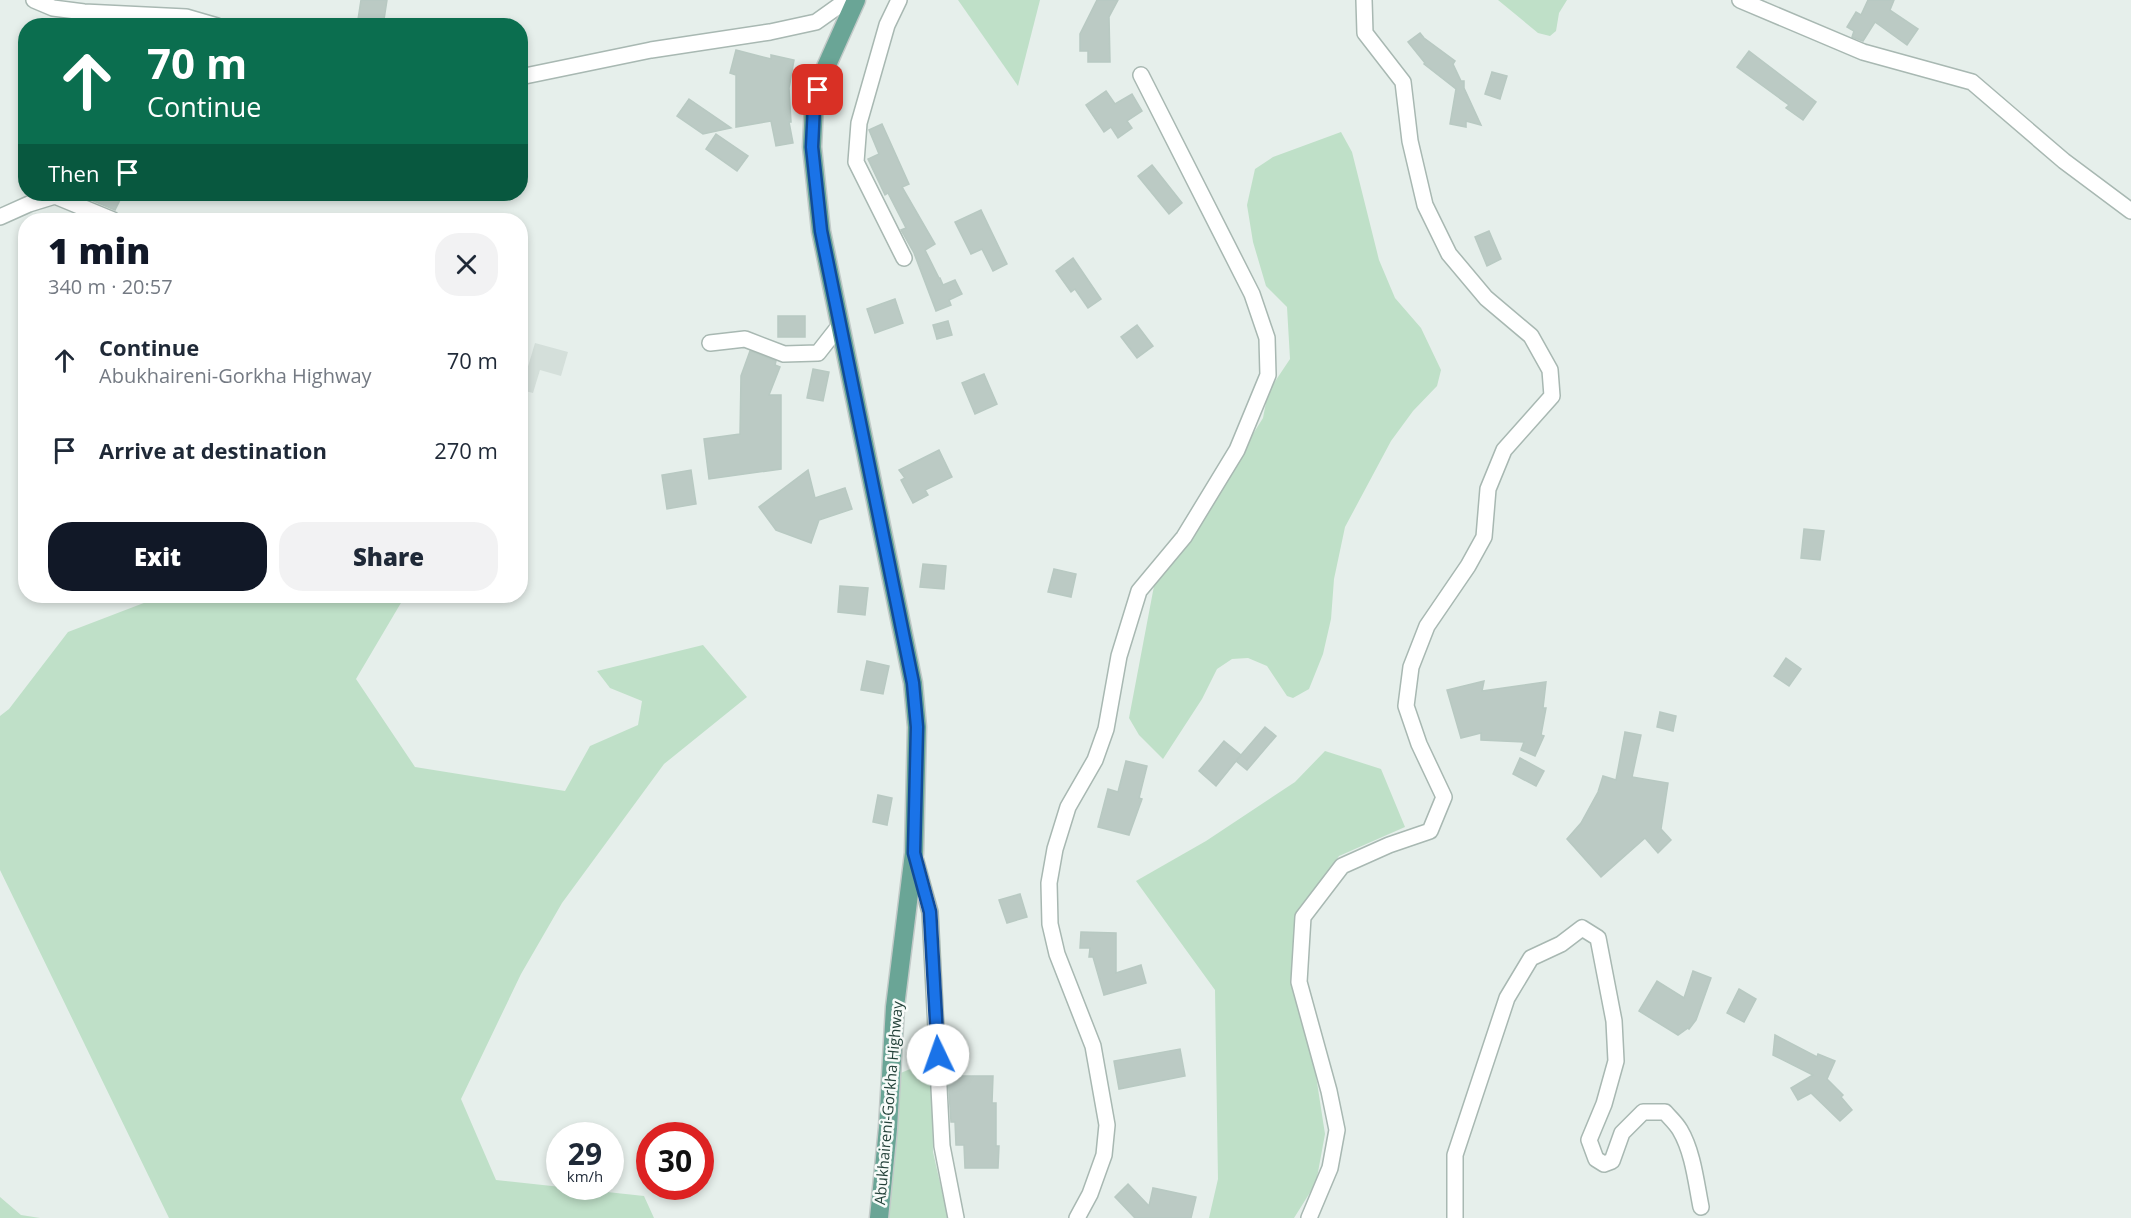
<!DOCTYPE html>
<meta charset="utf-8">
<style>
body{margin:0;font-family:"Open Sans",sans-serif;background:#f2f2f3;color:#1f2937;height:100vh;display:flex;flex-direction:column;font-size:22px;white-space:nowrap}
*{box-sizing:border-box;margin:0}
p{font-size:20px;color:#747a83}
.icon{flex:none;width:33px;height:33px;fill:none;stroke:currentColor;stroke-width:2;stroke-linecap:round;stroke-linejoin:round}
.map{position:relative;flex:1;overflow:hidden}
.drawer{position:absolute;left:18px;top:213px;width:510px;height:390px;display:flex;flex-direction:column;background:#fff;border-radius:24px;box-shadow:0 3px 9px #0003}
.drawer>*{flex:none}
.hud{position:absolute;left:18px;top:18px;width:510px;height:183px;border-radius:24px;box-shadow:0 3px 9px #0003;background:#0b6e4f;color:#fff;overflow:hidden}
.speed{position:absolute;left:546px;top:1122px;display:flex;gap:12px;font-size:30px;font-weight:700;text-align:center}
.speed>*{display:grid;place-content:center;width:78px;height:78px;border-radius:50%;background:#fff;box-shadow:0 3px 9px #0003;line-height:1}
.speed small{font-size:15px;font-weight:400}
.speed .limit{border:9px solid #d22;background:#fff;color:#111}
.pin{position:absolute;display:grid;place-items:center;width:51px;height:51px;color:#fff;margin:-26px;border-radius:12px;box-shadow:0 3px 9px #0006}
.me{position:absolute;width:66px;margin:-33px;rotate:357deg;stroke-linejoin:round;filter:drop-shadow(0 0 4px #0008)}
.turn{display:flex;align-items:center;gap:21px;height:126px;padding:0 30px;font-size:27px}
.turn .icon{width:78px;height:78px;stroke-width:2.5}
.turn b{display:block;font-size:42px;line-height:51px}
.then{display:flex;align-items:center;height:57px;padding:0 30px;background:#0003;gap:12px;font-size:22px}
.round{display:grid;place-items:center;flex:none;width:63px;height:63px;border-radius:24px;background:#f2f2f3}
.overview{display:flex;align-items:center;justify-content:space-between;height:102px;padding:0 30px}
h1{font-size:36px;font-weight:800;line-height:45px;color:#111827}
.action{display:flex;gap:12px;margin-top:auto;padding:12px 30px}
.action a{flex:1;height:69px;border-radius:24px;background:#111827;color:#fff;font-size:24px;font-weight:800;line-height:69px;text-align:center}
.action a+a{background:#f2f2f3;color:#1f2937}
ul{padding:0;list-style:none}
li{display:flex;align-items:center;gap:18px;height:90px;padding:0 30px}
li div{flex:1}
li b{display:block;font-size:22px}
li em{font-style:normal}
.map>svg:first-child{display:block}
</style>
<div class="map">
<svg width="2131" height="1218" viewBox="0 0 2131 1218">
<rect width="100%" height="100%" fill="#e6efeb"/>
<polygon fill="#d4dfda" points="535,343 568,352 561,376 540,370 533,393 521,390"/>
<g fill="#bfe0c8">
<polygon points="958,0 1040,0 1018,86"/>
<polygon points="1498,0 1567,0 1559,13 1556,31 1550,36 1538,33"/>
<polygon points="1341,132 1352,152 1379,260 1395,298 1421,328 1441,370 1437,386 1413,411 1391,441 1345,527 1334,579 1331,619 1323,654 1309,689 1293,698 1287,696 1267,666 1248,658 1232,659 1217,669 1202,699 1163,759 1139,735 1129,718 1154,586 1186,541 1263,418 1268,392 1290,359 1287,307 1266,286 1253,242 1247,205 1255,169 1273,157"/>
<polygon points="162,596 405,596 356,679 415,767 565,791 590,746 638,725 642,701 610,688 597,671 703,645 747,697 664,764 562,903 521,974 461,1099 496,1180 644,1196 654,1218 169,1218 0,870 0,716 9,709 68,632"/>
<polygon points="1325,751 1381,769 1405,827 1339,856 1308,898 1297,953 1325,1134 1316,1183 1294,1218 1209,1218 1218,1179 1215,990 1136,881 1206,841 1295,782"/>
<polygon points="932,1060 933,1152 948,1218 889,1218 893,1152 891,1077"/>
<polygon points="0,1197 21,1215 40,1218 0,1218"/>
</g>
<g fill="#bbcac4" stroke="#b8c9c2" stroke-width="1.5">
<polygon points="361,0 387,0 383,26 357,26"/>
<polygon points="1097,0 1118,0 1109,17 1110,62 1088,62 1088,51 1080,51 1080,34"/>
<polygon points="1868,0 1894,0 1890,10 1918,29 1907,45 1875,22 1863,41 1852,37 1854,31 1847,27 1856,12 1861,15"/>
<polygon points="1420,33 1424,38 1455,61 1453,64 1461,81 1464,81 1464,88 1481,125 1466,121 1466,127 1450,124 1456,89 1424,64 1425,63 1408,42"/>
<polygon points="736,50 771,59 771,55 794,60 789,88 791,122 789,122 793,143 776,146 771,121 736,127 736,75 730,73"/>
<polygon points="1749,51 1816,102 1803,120 1786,108 1789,105 1737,67"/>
<polygon points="1492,72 1507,76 1500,99 1485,94"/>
<polygon points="1106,91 1115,104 1132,94 1142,111 1127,121 1132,128 1118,138 1111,127 1104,132 1086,105"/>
<polygon points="689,99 731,128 703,134 677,116"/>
<polygon points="882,124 909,184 902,187 935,244 925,250 939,278 940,278 943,285 955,280 962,294 949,300 951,305 936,311 914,253 901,230 906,228 888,193 885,195 868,159 879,154 869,130"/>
<polygon points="716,134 748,156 737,171 706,149"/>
<polygon points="1152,165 1182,203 1169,214 1138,176"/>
<polygon points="96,194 123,194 115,210 91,200"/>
<polygon points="981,210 1007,264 993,271 982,249 971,254 955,222"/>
<polygon points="1489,231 1501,259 1487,266 1475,237"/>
<polygon points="1073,258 1101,299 1088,308 1075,289 1071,292 1056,271"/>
<polygon points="895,299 903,323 875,333 867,309"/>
<rect x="778" y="316" width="27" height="21"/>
<polygon points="948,321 952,335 937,339 933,325"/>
<polygon points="1137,325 1153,346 1137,358 1121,337"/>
<polygon points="750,351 776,361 775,365 780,367 769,395 781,395 781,469 709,479 704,439 740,434 741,376"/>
<polygon points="813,369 829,372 823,401 807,398"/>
<polygon points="984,374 997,404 975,414 962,383"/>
<polygon points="939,450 952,477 925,490 928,495 913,503 901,480 905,478 899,470"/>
<polygon points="691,470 696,504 667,509 662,475"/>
<polygon points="808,470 815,498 845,488 852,509 819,520 811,543 776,530 759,507"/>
<polygon points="1804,529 1824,531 1820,560 1801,558"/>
<polygon points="923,564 946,566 944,589 920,587"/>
<polygon points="1054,569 1076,574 1071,597 1048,592"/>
<polygon points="840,586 868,588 865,615 838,612"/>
<polygon points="1786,658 1801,669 1789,686 1774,676"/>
<polygon points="867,661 889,666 883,694 861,690"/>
<polygon points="1484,681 1482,691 1546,682 1543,708 1546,708 1541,735 1544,736 1535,756 1521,750 1524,742 1481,740 1481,733 1461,738 1447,690"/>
<polygon points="1660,712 1676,716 1673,731 1657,727"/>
<polygon points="1265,727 1276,736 1247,770 1236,761"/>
<polygon points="1625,732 1641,735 1632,777 1668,783 1661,829 1671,840 1658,853 1645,838 1601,877 1567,839 1581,823 1598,792 1603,776 1616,780"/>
<polygon points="1224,741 1241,755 1216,786 1199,771"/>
<polygon points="1520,758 1544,771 1536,786 1513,774"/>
<polygon points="1126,761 1147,766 1139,798 1142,799 1129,835 1098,827 1108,789 1118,792"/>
<polygon points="878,795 892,798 887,825 873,822"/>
<polygon points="1020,894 1027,917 1007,923 999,900"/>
<polygon points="1081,932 1116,933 1116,973 1141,965 1146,983 1104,995 1093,957 1089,957 1090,948 1080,948"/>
<polygon points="1693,971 1711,978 1696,1020 1689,1029 1688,1028 1678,1035 1639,1011 1657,981 1684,998"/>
<polygon points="1739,989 1756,999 1744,1022 1727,1013"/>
<polygon points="1775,1035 1817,1057 1818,1054 1835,1061 1827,1079 1843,1095 1841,1097 1852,1110 1840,1121 1811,1093 1798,1100 1791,1088 1813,1075 1773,1055"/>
<polygon points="1180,1049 1185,1076 1119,1089 1114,1061"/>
<polygon points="948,1076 993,1076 992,1103 996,1103 996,1146 999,1146 998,1168 965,1168 964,1145 956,1145 955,1122 951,1122"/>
<polygon points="1128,1184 1149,1206 1153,1188 1196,1197 1191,1218 1135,1218 1115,1197"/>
</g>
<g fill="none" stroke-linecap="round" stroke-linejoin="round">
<defs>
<g id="minor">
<polyline points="34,0 53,8 84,12 186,17 217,26"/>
<polyline points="899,0 887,25 859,123 856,162 904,258"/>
<polyline points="1740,0 1863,52 1972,82 2064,161 2131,211"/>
<polyline points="520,77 651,50 770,32 816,22 847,0"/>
<polyline points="0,217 29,204 55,196 113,220"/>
<polyline points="710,343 745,339 784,354 818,353 840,325"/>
<polyline points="915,858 930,912 942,1146 956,1218"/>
<polyline points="1077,1218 1090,1194 1104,1155 1107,1125 1093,1046 1057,954 1050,924 1049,883 1055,849 1068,807 1095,760 1106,729 1119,656 1139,591 1184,537 1237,450 1268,375 1267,338 1252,294 1141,75"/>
<polyline points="1309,1218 1330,1168 1337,1130 1329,1091 1299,982 1303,917 1342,866 1389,845 1430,831 1444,797 1419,744 1406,706 1411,667 1427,626 1468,566 1484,537 1488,489 1504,450 1552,396 1550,370 1531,336 1486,298 1449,254 1425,205 1410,141 1403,82 1365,33 1364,0"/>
<path d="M 1455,1218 L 1455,1155 L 1507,998 L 1531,958 L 1561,944 L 1582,928 L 1598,938 L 1614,1021 L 1616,1061 L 1604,1104 L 1589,1140 L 1596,1159 L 1604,1164 L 1612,1161 L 1622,1133 L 1643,1112 L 1665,1112 C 1670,1118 1676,1123 1680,1130 C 1693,1152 1696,1182 1701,1207"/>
</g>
<polyline id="primary" points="856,0 822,76 814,105 812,147 821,231 913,683 917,727 914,853 895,1007 888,1128 879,1218"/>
</defs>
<use href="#minor" stroke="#a8b8b2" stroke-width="18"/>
<use href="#primary" stroke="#c2cac8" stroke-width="21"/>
<use href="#minor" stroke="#fff" stroke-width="15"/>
<use href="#primary" stroke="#6aa596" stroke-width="18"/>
</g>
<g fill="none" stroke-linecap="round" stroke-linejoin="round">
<defs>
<polyline id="route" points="818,90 814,105 812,147 821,231 913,683 917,727 914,853 930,912 938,1055"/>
</defs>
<use href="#route" stroke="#114b97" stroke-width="15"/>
<use href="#route" stroke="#1a73e8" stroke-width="10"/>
</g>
<g text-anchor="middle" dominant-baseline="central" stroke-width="5" stroke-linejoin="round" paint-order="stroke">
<g font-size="15" fill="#24423a" stroke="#f7fbf9">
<text transform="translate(888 1103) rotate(-85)">Abukhaireni-Gorkha Highway</text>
</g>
</g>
</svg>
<div class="speed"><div>29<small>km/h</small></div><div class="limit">30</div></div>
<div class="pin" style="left:818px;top:90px;background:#d93025"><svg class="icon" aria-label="arrive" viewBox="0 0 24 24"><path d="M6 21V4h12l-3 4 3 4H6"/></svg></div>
<svg class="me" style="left:938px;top:1055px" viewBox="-20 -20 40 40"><circle r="19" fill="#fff"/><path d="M0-13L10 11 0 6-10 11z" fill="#1a73e8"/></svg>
<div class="hud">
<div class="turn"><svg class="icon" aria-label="ahead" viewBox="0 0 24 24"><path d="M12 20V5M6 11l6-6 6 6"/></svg><div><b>70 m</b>Continue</div></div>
<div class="then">Then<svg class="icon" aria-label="arrive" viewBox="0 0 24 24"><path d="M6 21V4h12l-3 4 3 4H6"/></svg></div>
</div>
<section class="drawer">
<div class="overview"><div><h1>1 min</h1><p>340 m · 20:57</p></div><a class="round"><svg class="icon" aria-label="close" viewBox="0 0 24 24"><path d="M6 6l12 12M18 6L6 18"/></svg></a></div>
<ul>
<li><svg class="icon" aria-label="ahead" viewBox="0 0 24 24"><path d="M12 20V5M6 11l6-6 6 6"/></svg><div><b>Continue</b><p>Abukhaireni-Gorkha Highway</p></div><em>70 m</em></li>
<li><svg class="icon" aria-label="arrive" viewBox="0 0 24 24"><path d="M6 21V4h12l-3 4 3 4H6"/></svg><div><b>Arrive at destination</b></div><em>270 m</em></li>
</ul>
<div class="action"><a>Exit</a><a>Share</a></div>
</section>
</div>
